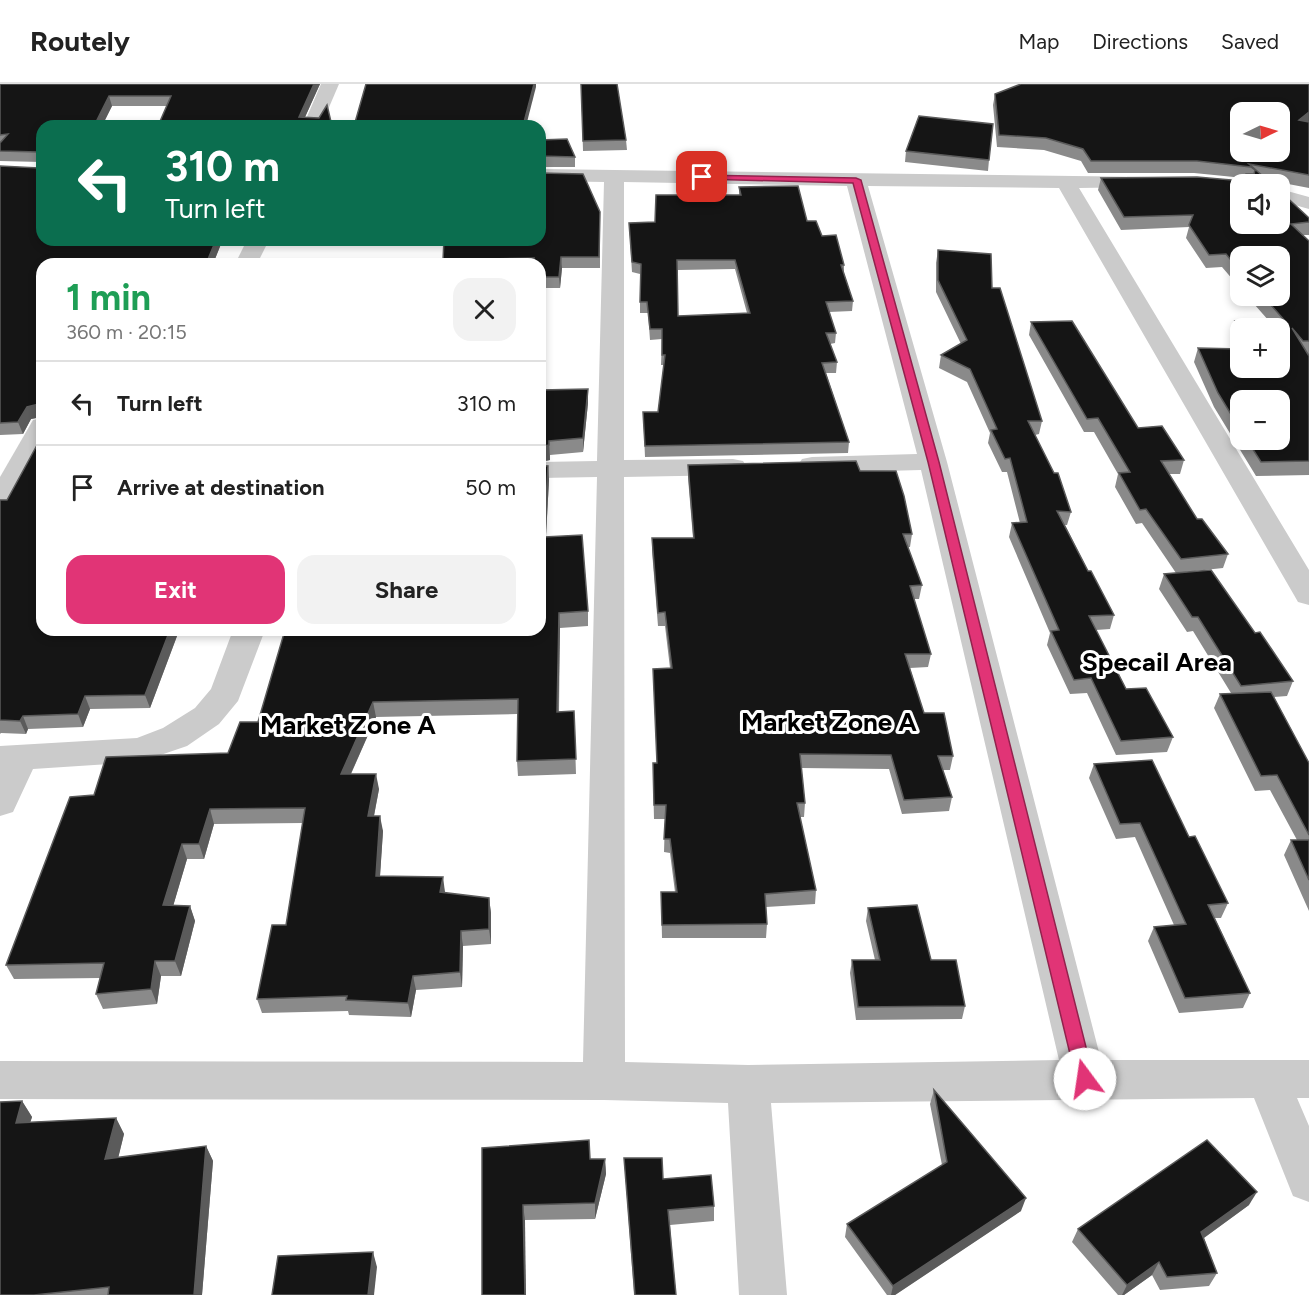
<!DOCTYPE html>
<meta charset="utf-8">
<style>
body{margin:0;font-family:Figtree,sans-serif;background:#f2f2f2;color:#222;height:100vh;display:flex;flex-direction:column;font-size:22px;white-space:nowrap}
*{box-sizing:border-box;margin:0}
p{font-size:20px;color:#767676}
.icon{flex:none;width:33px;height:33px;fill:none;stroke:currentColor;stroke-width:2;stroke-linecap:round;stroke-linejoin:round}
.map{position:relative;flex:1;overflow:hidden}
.details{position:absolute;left:36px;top:174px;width:510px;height:378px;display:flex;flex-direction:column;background:#fff;border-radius:18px;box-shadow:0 3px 9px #0003}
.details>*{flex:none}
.banner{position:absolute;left:36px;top:36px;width:510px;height:126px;border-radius:18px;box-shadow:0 3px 9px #0003;background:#0b6e4f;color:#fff;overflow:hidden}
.needle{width:39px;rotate:85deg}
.fabs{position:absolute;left:1230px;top:18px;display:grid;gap:12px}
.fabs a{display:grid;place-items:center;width:60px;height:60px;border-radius:12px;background:#fff;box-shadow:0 3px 9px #0003;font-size:30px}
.pin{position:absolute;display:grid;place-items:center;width:51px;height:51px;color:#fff;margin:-26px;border-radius:12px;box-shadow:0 3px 9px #0006}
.me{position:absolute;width:66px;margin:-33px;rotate:346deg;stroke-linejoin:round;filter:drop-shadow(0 0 4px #0008)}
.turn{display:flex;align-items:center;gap:21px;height:126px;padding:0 30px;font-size:27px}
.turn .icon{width:78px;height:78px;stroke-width:2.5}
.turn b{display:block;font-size:42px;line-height:51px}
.round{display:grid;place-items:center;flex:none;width:63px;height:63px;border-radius:18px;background:#f2f2f2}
.summary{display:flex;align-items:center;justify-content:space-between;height:102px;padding:0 30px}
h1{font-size:36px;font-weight:700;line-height:45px;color:#1e9e55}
.action{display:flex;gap:12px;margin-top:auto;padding:12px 30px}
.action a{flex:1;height:69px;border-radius:18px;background:#e13476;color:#fff;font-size:24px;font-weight:700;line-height:69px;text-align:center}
.action a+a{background:#f2f2f2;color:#222}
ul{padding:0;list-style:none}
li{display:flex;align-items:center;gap:18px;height:84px;padding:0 30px;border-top:2px solid #e0e0e0}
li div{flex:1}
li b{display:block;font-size:22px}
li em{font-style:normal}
header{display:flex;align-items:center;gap:36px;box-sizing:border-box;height:84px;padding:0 30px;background:#fff;border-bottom:2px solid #e0e0e0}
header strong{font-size:28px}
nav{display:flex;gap:33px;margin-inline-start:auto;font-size:21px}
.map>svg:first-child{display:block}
</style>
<header>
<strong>Routely</strong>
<nav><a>Map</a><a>Directions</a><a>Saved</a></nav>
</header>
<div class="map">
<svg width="1309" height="1211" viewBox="0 0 1309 1211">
<rect width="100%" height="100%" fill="#fff"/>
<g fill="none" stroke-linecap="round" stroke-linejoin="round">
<g fill="#cbcbcb" fill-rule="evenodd">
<polygon points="321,0 339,0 321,42 303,42"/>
<path d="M 540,85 L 1151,93 L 1154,97 L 1151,101 L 1144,103 L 1079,104 L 1309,486 L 1309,521 L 1298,518 L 1294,511 L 1059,104 L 868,102 L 947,378 L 1101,976 L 1309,976 L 1309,1014 L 1297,1014 L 1309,1042 L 1309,1118 L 1293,1112 L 1254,1014 L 771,1019 L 787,1211 L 739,1211 L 728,1019 L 604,1016 L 0,1015 L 0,977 L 583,978 L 597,393 L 540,394 L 540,378 L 597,377 L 604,98 L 540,97 ZM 624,98 L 847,102 L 917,370 L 812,373 L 802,375 L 798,381 L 802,387 L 812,389 L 921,386 L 1059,976 L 748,981 L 625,978 L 624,393 L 733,391 L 743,389 L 747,383 L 743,377 L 733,375 L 624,376 Z"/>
<polygon points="1280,105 1309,113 1309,125 1280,117"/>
<polygon points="247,156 269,156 257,180 235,180"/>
<polygon points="42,334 42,366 10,424 0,426 0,393 33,336"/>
<polygon points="233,546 265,546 238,617 219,640 187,662 140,678 33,685 13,728 0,732 0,662 137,654 163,644 195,624 211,605"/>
</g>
</g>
<g fill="#8a8a8a" fill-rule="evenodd">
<polygon points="0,0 320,0 305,33 332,42 167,22 112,22 102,42 42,42 42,156 228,156 227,159 221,160 213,180 42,180 42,342 40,333 31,335 23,350 0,351 0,82 39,84 41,82 41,78 0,77"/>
<polygon points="581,0 626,56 627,66 583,67"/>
<path d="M 1309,0 L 1309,37 L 1308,37 L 1309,38 L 1309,104 L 1267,96 L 1309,134 L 1309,151 L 1303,151 L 1309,157 L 1309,270 L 1308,270 L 1309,272 L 1309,391 L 1256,392 L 1214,323 L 1194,278 L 1198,264 L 1240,265 L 1231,250 L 1235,237 L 1269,237 L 1247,212 L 1280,212 L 1240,172 L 1240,204 L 1222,183 L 1206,184 L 1186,154 L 1189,143 L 1121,146 L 1098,106 L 1101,94 L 1243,97 L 1244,94 L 1194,89 L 1088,89 L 1081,77 L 1044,66 L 997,63 L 993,21 L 995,10 ZM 1240,244 L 1280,284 L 1240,284 ZM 1240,316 L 1280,356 L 1240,356 Z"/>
<polygon points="540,56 575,73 575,83 540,83"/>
<polygon points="906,67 989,76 988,87 905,78"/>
<path d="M 739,103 L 807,137 L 822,152 L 844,181 L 844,189 L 853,217 L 852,227 L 829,228 L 836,249 L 835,259 L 830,260 L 837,278 L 836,289 L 826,289 L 849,358 L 848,369 L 645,373 L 643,328 L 658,328 L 664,281 L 661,281 L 662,255 L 650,256 L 648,229 L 640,229 L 640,190 L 632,188 L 629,139 L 655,138 L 739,111 ZM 735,185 L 747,229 L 678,232 L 678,186 Z"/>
<polygon points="600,128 600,184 562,184 560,204 540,204 540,180 443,180 443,176"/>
<polygon points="288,156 360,156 359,159 289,162"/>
<polygon points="938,166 992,204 1042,337 1039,350 1035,351 1071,428 1067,441 1065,441 1088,487 1114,531 1110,545 1096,546 1126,605 1173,653 1167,668 1116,671 1087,609 1070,610 1047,561 1050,549 1009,453 1012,439 1020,439 1007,388 1002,388 988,359 990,349 967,298 939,284 941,271 961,260 936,208 936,179"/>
<polygon points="1031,238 1138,344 1184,376 1180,390 1169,390 1197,435 1228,470 1223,484 1176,489 1142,439 1136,440 1115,403 1118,390 1094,348 1084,348 1029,251"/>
<polygon points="588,305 588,319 583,368 550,371 550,376 540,378 540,306"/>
<polygon points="688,381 860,387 912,450 910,463 908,463 922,501 919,515 914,515 931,570 928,583 910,584 924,629 953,672 950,686 943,686 952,713 949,727 902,730 889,685 801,684 805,719 804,733 800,733 816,806 815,820 766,823 767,840 766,854 662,854 661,808 675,808 670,769 664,768 665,735 654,735 653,693 657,679 653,585 670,584 665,542 658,542 652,467 652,454 693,454 688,394"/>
<polygon points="548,382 549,396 546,453 588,527 588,542 560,544 559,628 574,627 576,690 518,692 517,677 517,630 376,633 351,690 379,705 374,732 383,747 380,792 445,809 489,814 491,829 491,860 463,862 462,903 416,906 411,933 349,931 348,927 262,929 257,915 286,841 303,739 214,740 204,775 187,775 173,822 190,822 195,837 181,892 161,892 157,920 103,925 96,910 100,894 14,895 6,881 94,711 228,669 258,638 540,546"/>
<polygon points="0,416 42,546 219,546 218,549 177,552 150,624 90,625 83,643 28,645 26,650 1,649 0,650"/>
<polygon points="1164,490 1255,549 1293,597 1287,612 1274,613 1309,679 1309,827 1284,771 1291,756 1297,756 1270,706 1255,707 1214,624 1220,610 1231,609 1193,547 1187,548 1159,505"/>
<polygon points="1094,680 1189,753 1228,819 1221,834 1215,834 1250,909 1243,924 1179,929 1148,857 1154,843 1174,841 1135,753 1116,755 1089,694"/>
<polygon points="868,824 931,876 965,922 962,935 856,936 850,889 852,876 875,876 866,837"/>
<polygon points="934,1006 1021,1127 895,1211 887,1211 845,1153 847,1140 942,1081 930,1020"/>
<polygon points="22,1017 32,1033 30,1038 116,1034 124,1050 118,1074 206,1062 213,1077 202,1211 0,1211"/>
<polygon points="482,1064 590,1075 605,1075 606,1090 595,1135 525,1136"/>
<polygon points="624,1074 714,1122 714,1137 670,1141 676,1211 634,1211"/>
<polygon points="1249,1121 1204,1154 1217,1189 1209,1202 1160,1206 1152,1191 1124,1211 1118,1211 1072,1158 1078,1145"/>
</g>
<g fill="#5b5b5b">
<polygon points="314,0 320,0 301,42 299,33"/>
<polygon points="534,0 536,0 536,3 526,42 523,42"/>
<polygon points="109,12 112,22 102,42 94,42"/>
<polygon points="1309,28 1309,37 1295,47 1299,36"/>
<polygon points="216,156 220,156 221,160 213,180 206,180"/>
<polygon points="561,173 562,184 560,204 559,193"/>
<polygon points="588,305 588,319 583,368 583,354"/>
<polygon points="39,320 42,333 31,335 23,350 18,338 27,323"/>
<polygon points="549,357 550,376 540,378 540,363"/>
<polygon points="548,382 549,396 545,468 544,453"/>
<polygon points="559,529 560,544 558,643 557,628"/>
<polygon points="170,546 175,546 177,552 150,624 145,611"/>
<polygon points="85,612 90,625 83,643 78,630"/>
<polygon points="373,618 376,633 344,705 341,690"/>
<polygon points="23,632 28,645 26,650 20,637"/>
<polygon points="376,690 379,705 371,747 368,732"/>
<polygon points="210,725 214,740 204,775 199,760"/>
<polygon points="380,732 383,747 379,807 376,792"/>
<polygon points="182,760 187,775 169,836 163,821"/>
<polygon points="443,793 445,808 442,823 440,808"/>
<polygon points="489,814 491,829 491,860 489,845"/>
<polygon points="190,822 195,837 181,892 175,877"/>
<polygon points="461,847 463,862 462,903 460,888"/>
<polygon points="155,877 161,892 157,920 151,905"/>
<polygon points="413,892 416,906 411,933 408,919"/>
<polygon points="22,1017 32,1033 25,1055 16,1039"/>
<polygon points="116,1034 124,1050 114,1091 105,1075"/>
<polygon points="206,1062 213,1077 202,1211 194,1211"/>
<polygon points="605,1075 606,1090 595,1135 595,1119"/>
<polygon points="1257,1108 1249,1121 1194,1161 1201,1148"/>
<polygon points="1026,1114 1021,1127 895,1211 891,1211 893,1202"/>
<polygon points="523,1121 525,1136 526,1211 525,1211"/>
<polygon points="373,1168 377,1183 374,1211 368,1211"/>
<polygon points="1159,1178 1152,1191 1124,1211 1122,1211 1127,1201"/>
</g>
<g fill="#151515" stroke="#5b5b5b" stroke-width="1.5" fill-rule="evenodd">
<polygon points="0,0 314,0 299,33 319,34 327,21 332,42 158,42 171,12 109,12 94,42 42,42 42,156 216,156 206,180 42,180 42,336 40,336 39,320 27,323 18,338 0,339 0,82 39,84 41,82 41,70 39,68 0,67 0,59 8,50 0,51"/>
<polygon points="366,0 534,0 523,42 354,42"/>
<polygon points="581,0 617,0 626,56 583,57"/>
<path d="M 1021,0 L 1309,0 L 1309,28 L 1299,36 L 1309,38 L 1309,91 L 1249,80 L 1272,100 L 1240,100 L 1240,140 L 1280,140 L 1280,107 L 1309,134 L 1309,138 L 1291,140 L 1309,157 L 1309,257 L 1303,257 L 1292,244 L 1309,272 L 1309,377 L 1261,378 L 1247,356 L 1280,356 L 1280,316 L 1240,316 L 1240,345 L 1218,309 L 1198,264 L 1240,265 L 1240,284 L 1280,284 L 1280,244 L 1240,244 L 1240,245 L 1235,237 L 1285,237 L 1263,212 L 1280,212 L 1280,172 L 1240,172 L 1240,187 L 1226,170 L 1209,171 L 1189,141 L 1193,131 L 1124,133 L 1101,94 L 1197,93 L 1243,97 L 1246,90 L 1254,90 L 1255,86 L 1251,83 L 1197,77 L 1091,77 L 1083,65 L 1046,54 L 999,51 L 995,10 ZM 1240,28 L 1280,28 L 1280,68 L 1240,68 Z"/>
<polygon points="919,32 993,40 989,76 906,67"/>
<polygon points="567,55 575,73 540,72 540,56"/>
<polygon points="540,89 583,90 600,128 599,173 561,173 559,193 540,193 540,180 533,180 534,174 443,176 444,156 540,156"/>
<path d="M 798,102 L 807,137 L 816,137 L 822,152 L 836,151 L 844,181 L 841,181 L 853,217 L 826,218 L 836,249 L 826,249 L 837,278 L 822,279 L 849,358 L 645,362 L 643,328 L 658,328 L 665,271 L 662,271 L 662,245 L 650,245 L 647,218 L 640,218 L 641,180 L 632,178 L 629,139 L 655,138 L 656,111 L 741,111 L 739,103 ZM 677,176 L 735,176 L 750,229 L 678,232 Z"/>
<polygon points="938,166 991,170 992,204 1000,204 1042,337 1028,337 1054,389 1058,389 1071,428 1057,427 1088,487 1091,487 1114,531 1089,532 1126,605 1146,604 1173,653 1121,657 1091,594 1074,596 1051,547 1059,546 1012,439 1027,438 1010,374 1005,375 991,346 997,345 970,285 941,271 967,256 938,196"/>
<polygon points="1072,237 1138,344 1162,342 1184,376 1161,377 1197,435 1202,435 1228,470 1181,475 1146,425 1140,426 1119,389 1130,388 1098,334 1087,335 1031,238"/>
<polygon points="588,305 583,354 549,357 549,361 540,363 540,306"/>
<polygon points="42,352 42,546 170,546 145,611 85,612 78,630 23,632 20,637 0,636 0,416 7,416"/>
<polygon points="856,377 860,387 896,387 904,412 912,450 903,450 922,501 910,502 931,570 905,570 924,629 944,629 953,672 938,672 952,713 904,716 891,671 800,670 805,719 797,719 816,806 765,810 767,840 662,841 661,808 677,808 670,755 664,755 666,721 654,721 653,679 657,679 653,585 672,584 665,528 658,529 652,454 694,454 688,381"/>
<polygon points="540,381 548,382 544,453 582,451 588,527 559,529 557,628 574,627 576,675 517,677 518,615 373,618 341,690 376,690 368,732 380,732 376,792 443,793 440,808 489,814 489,845 461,847 460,888 413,892 408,919 346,916 347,912 257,915 272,841 286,841 305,724 210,725 199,760 182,760 163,821 190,822 175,877 155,877 151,905 96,910 104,879 6,881 70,713 94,711 106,673 228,669 240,638 258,638 285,546 540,546"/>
<polygon points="1211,486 1255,549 1260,548 1293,597 1241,602 1198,533 1192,533 1164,490"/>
<polygon points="1271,608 1309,679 1309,751 1277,691 1261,692 1220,610"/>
<polygon points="1152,676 1189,753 1195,752 1228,819 1208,821 1250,909 1185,914 1154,843 1186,840 1140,739 1120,740 1094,680"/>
<polygon points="1291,756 1309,756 1309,796"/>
<polygon points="917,821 931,876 956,876 965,922 858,923 852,876 880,876 868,824"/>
<polygon points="934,1006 1026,1114 893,1202 847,1140 947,1078"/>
<polygon points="22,1017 16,1039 116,1034 105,1075 206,1062 194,1211 108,1211 109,1203 34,1211 0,1211 0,1018"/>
<polygon points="589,1056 590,1075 605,1075 595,1119 523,1121 525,1211 482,1211 482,1064"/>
<polygon points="1207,1056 1257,1108 1201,1148 1217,1189 1167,1193 1159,1178 1127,1201 1078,1145"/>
<polygon points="624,1074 662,1074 663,1095 711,1091 714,1122 668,1126 676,1211 635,1211"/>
<polygon points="373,1168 368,1211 272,1211 278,1172"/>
</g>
<polygon fill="#e13476" stroke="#92224d" stroke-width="1.5" points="699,91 856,94 861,96 939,378 1094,995 1091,1000 1085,1002 1079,1000 1076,995 928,378 853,99 702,95 699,95"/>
<g text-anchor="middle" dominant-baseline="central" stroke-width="6" stroke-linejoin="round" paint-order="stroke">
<g font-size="26" font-weight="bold" fill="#000" stroke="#fff">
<text x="1157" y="578">Specail Area</text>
<text x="829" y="638">Market Zone A</text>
<text x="348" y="641">Market Zone A</text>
</g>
</g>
</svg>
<div class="fabs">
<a><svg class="needle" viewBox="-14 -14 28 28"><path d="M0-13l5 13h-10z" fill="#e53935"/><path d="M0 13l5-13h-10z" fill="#767676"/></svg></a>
<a><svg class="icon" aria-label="sound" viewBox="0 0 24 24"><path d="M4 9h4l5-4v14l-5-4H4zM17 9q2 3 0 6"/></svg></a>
<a><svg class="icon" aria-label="layers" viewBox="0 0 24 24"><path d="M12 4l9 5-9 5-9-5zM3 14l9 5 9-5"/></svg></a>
<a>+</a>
<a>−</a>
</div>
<div class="pin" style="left:702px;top:93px;background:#d93025"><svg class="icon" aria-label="arrive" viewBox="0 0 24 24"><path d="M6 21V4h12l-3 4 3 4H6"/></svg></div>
<svg class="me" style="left:1085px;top:995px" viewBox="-20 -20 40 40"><circle r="19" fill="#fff"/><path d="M0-13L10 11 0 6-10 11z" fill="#e13476"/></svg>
<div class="banner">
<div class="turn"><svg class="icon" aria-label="left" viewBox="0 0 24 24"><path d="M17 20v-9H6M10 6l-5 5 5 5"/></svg><div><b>310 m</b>Turn left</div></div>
</div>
<section class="details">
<div class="summary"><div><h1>1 min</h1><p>360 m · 20:15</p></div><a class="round"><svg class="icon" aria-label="close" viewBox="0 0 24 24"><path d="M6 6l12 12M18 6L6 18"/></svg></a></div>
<ul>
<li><svg class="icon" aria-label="left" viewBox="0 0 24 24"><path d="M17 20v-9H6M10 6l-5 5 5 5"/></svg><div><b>Turn left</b></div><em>310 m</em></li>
<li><svg class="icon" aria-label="arrive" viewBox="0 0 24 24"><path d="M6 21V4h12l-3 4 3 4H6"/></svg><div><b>Arrive at destination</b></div><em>50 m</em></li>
</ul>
<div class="action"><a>Exit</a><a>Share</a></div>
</section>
</div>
